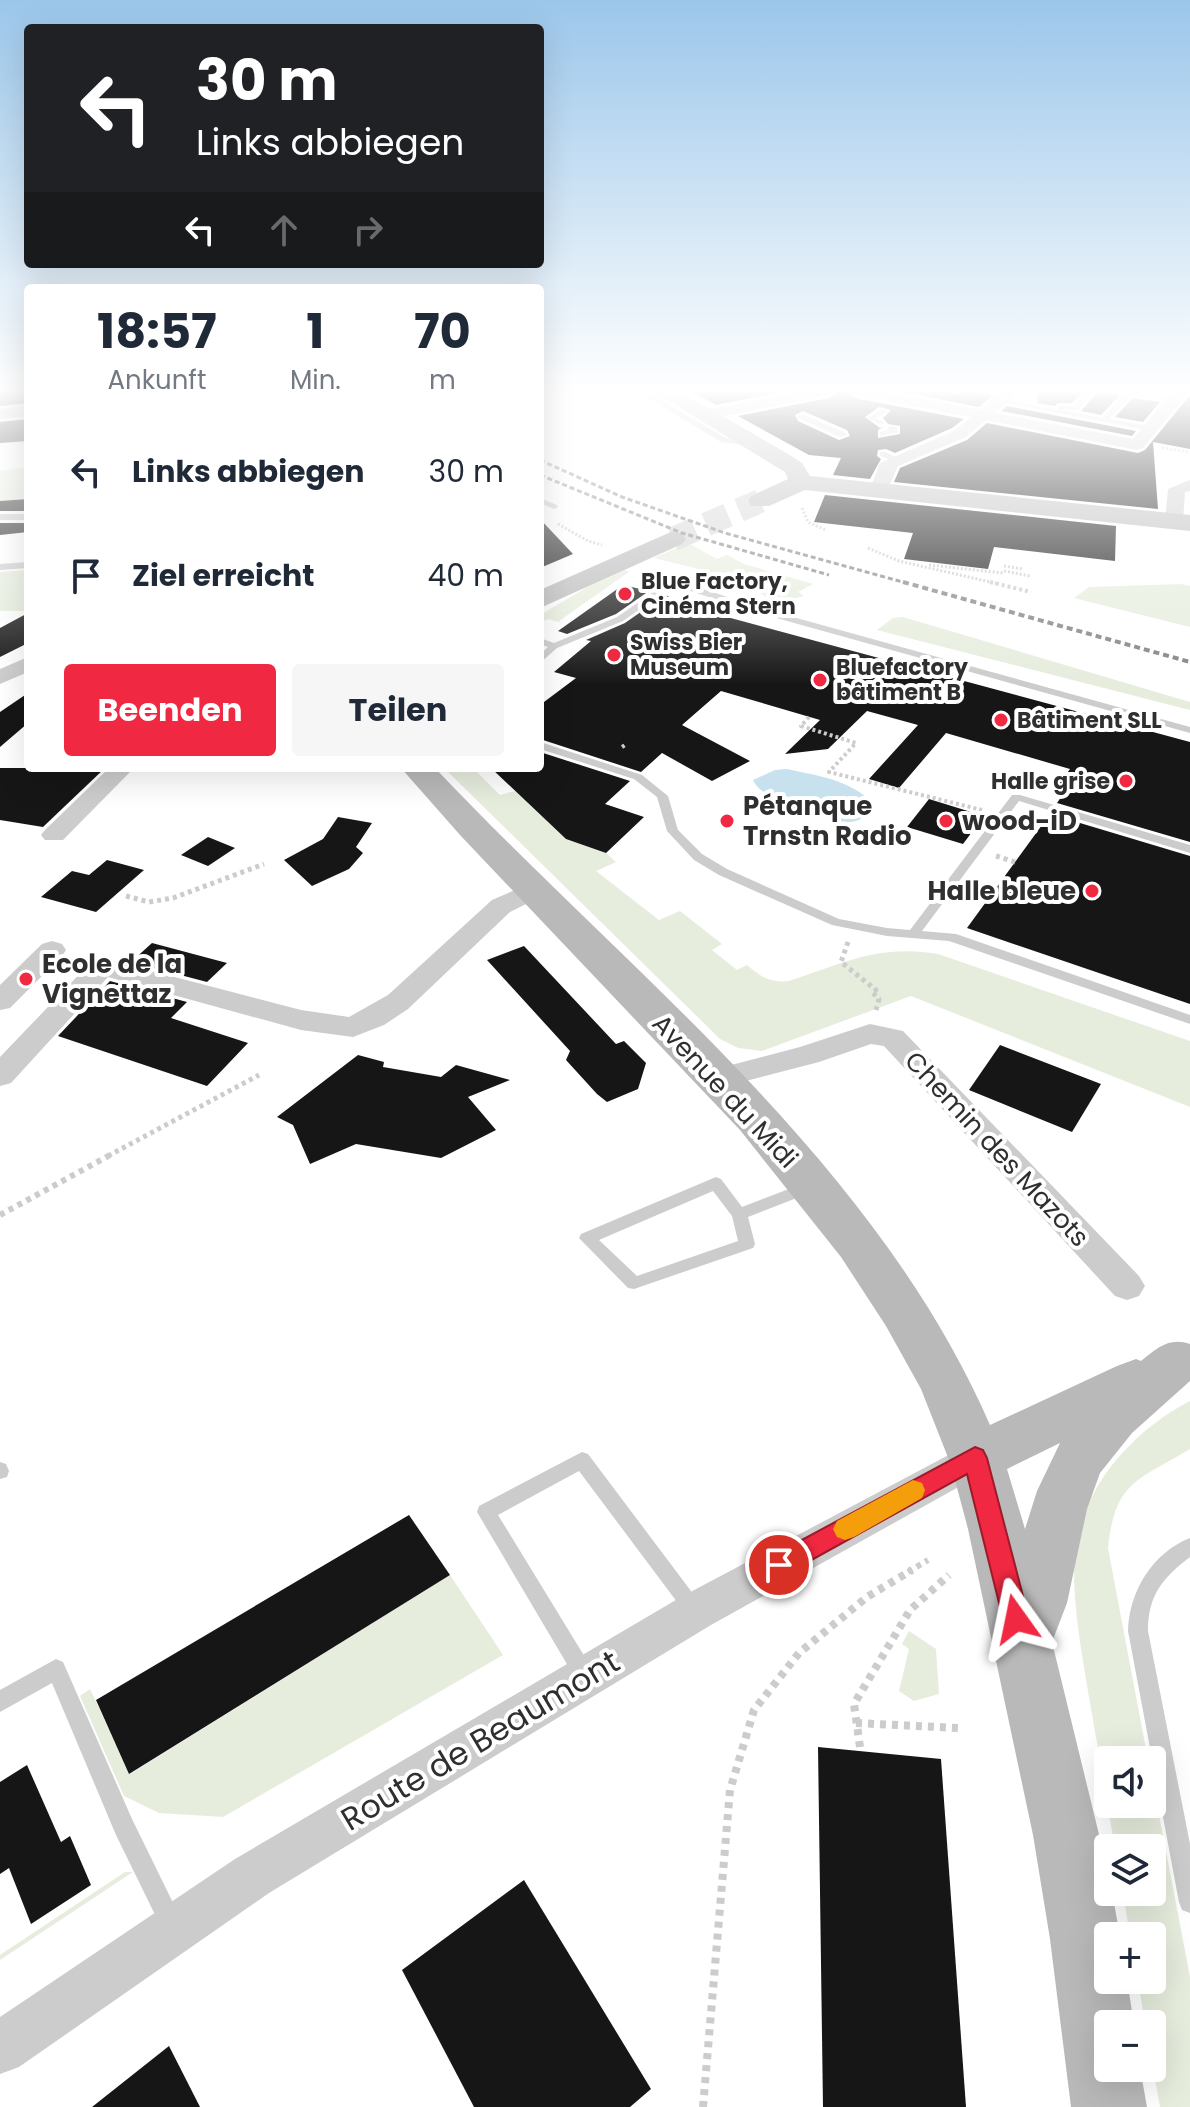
<!DOCTYPE html>
<html lang="de">
<meta charset="utf-8">
<style>
body{margin:0;font-family:Poppins,sans-serif;background:#f6f6f7;color:#1f2937;height:100vh;display:flex;flex-direction:column;font-size:30px;white-space:nowrap}
*{box-sizing:border-box;margin:0}
p{font-size:26px;color:#747a83}
.icon{flex:none;width:44px;height:44px;fill:none;stroke:currentColor;stroke-width:2;stroke-linecap:round;stroke-linejoin:round}
.map{position:relative;flex:1;overflow:hidden}
.panel{position:absolute;left:24px;top:284px;width:520px;height:488px;display:flex;flex-direction:column;background:#fff;border-radius:8px;box-shadow:0 8px 32px #0002}
.panel>*{flex:none}
.hud{position:absolute;left:24px;top:24px;width:520px;height:244px;border-radius:8px;box-shadow:0 8px 32px #0002;background:#202124;color:#fff;overflow:hidden}
.fabs{position:absolute;left:1094px;top:1746px;display:grid;gap:16px}
.fabs a{display:grid;place-items:center;width:72px;height:72px;border-radius:8px;background:#fff;box-shadow:0 8px 32px #0002;font-size:40px}
.pin{position:absolute;display:grid;place-items:center;width:68px;height:68px;color:#fff;margin:-34px;border:4px solid #fff;border-radius:50%;box-shadow:0 2px 8px #0007}
.me{position:absolute;width:88px;margin:-44px;rotate:348deg;stroke-linejoin:round;filter:drop-shadow(0 0 6px #0008)}
.turn{display:flex;align-items:center;gap:28px;height:168px;padding:0 40px;font-size:36px}
.turn .icon{width:104px;height:104px;stroke-width:2.5}
.turn b{display:block;font-size:56px;line-height:68px}
.lanes{display:flex;align-items:center;height:76px;padding:0 40px;background:#0003;justify-content:center;gap:40px;direction:ltr}
.lanes .off{opacity:.35}
.eta{display:flex;justify-content:space-evenly;align-items:center;height:136px;text-align:center}
.eta b{font-size:48px;font-weight:700;line-height:56px}
.action{display:flex;gap:16px;margin-top:auto;padding:16px 40px}
.action a{flex:1;height:92px;border-radius:8px;background:#f02841;color:#fff;font-size:32px;font-weight:700;line-height:92px;text-align:center}
.action a+a{background:#f6f6f7;color:#1f2937}
ul{padding:0;list-style:none}
li{display:flex;align-items:center;gap:24px;height:104px;padding:0 40px}
li div{flex:1}
li b{display:block;font-size:30px}
li em{font-style:normal}
.map>svg:first-child{display:block}
</style>
<div class="map">
<svg width="1190" height="2107" viewBox="0 0 1190 2107">
<rect width="100%" height="100%" fill="#fff"/>
<g fill="#e6eddd">
<polygon points="28,467 28,504 0,502 0,471"/>
<polygon points="688,543 717,559 727,555 744,564 813,584 798,592 804,596 774,603 743,580 654,558"/>
<polygon points="28,570 28,611 0,611 0,572"/>
<polygon points="625,570 629,572 559,621 562,623 548,619 540,623 540,615 591,585"/>
<polygon points="1181,584 1190,586 1190,627 1074,598 1089,587"/>
<polygon points="903,617 1190,702 1190,710 877,630 893,618"/>
<path d="M 444,768 L 473,768 L 500,795 L 515,791 L 566,839 L 606,853 L 616,862 L 596,871 L 659,920 L 680,911 L 722,944 L 712,950 L 737,970 L 747,965 C 761,977 770,983 789,981 C 844,963 878,944 938,954 L 1190,1041 L 1190,1107 L 911,996 L 762,1051 L 738,1048 L 720,1039 Z"/>
<path d="M 1190,1401 L 1190,1449 C 1137,1481 1115,1481 1108,1548 L 1148,1760 L 1108,1760 L 1108,1804 L 1152,1804 L 1152,1778 L 1190,1977 L 1190,2107 L 1160,2107 L 1152,2063 L 1152,2024 L 1145,2024 L 1138,1980 L 1152,1980 L 1152,1936 L 1130,1936 L 1123,1892 L 1152,1892 L 1152,1848 L 1115,1848 C 1106,1798 1098,1747 1089,1697 C 1082,1655 1074,1612 1074,1569 C 1074,1496 1128,1433 1190,1401 Z"/>
<polygon points="450,1575 503,1655 223,1817 159,1813 124,1796 80,1696 90,1689 130,1774"/>
<polygon points="909,1631 936,1649 939,1694 914,1701 899,1691 909,1649 902,1644"/>
<polygon points="125,1872 133,1872 0,1960 0,1955"/>
</g>
<path fill="#c8e1ee" d="M 786,769 C 816,775 852,780 873,804 L 868,815 C 862,818 857,822 850,822 C 829,823 760,800 753,780 L 775,770 Z"/>
<g fill="#161616" fill-rule="evenodd">
<polygon points="0,390 28,390 28,403 0,406"/>
<polygon points="689,390 792,390 716,405"/>
<path d="M 839,390 L 845,390 L 855,398 L 964,419 L 952,428 L 895,453 L 886,449 L 878,450 L 877,456 L 881,459 L 870,479 L 833,475 L 841,458 L 809,455 L 738,416 L 829,398 ZM 879,407 L 891,410 L 883,418 L 888,424 L 900,426 L 900,434 L 878,438 L 878,430 L 885,426 L 880,428 L 865,417 ZM 803,411 L 847,430 L 850,436 L 839,440 L 798,421 L 795,415 Z"/>
<polygon points="893,390 937,390 958,394 963,390 993,395 979,407"/>
<polygon points="1038,390 1085,390 1072,403 1058,403 1055,406 1037,403"/>
<polygon points="1100,390 1119,396 1101,415 1081,411"/>
<polygon points="1190,395 1190,449 1153,442 1158,509 894,482 900,468 967,440 987,423 1138,453 1145,450"/>
<polygon points="1133,398 1160,402 1143,422 1115,417"/>
<polygon points="1007,406 1136,431 1132,436 1001,411"/>
<polygon points="28,419 28,441 0,443 0,422"/>
<polygon points="825,495 1116,526 1115,561 994,547 988,569 904,559 913,533 814,522"/>
<polygon points="28,499 28,511 0,511 0,501"/>
<polygon points="540,519 573,554 540,568"/>
<polygon points="0,523 28,523 28,532 0,535"/>
<polygon points="623,585 649,591 616,614 567,634 558,631"/>
<polygon points="665,595 669,597 664,600 1190,742 1190,842 1057,803 1066,790 1057,787 1070,769 946,733 899,788 869,779 918,725 867,711 828,749 785,754 820,720 721,691 682,725 750,761 712,781 662,753 641,772 540,739 540,705 576,678 554,672 591,641 586,640 625,623"/>
<polygon points="28,613 28,643 0,657 0,628"/>
<polygon points="28,693 28,723 0,747 0,712"/>
<polygon points="540,752 630,781 605,804 644,817 606,853 566,839 491,768 540,768"/>
<polygon points="0,768 105,768 43,827 0,820"/>
<polygon points="929,799 984,816 963,844 907,827"/>
<polygon points="1050,814 1190,856 1190,1004 967,928"/>
<polygon points="338,817 372,823 356,847 363,853 349,869 312,886 284,860 323,839"/>
<polygon points="208,837 235,848 208,866 181,855"/>
<polygon points="107,860 144,870 96,912 41,897 72,871 89,875"/>
<polygon points="152,943 227,963 207,982 131,962"/>
<polygon points="524,946 616,1044 624,1041 646,1063 638,1089 607,1102 597,1094 566,1060 570,1051 487,960"/>
<polygon points="110,981 187,1002 171,1018 248,1043 207,1086 58,1036"/>
<polygon points="1000,1045 1101,1084 1072,1132 969,1090"/>
<polygon points="358,1055 384,1062 383,1067 441,1077 456,1065 510,1080 468,1097 496,1130 441,1158 356,1144 310,1164 293,1125 277,1117"/>
<polygon points="409,1515 450,1575 129,1774 96,1700"/>
<polygon points="818,1747 941,1759 966,2107 823,2107"/>
<polygon points="27,1765 61,1842 70,1836 91,1885 31,1924 9,1868 0,1874 0,1782"/>
<polygon points="524,1880 651,2089 630,2107 474,2107 402,1970"/>
<polygon points="169,2046 200,2107 92,2107"/>
</g>
<g fill="none" stroke-linecap="round" stroke-linejoin="round">
<polyline stroke="#d5d5d5" stroke-width="24" stroke-dasharray="24 12" stroke-linecap="butt" points="673,539 760,501"/>
<g stroke="#ccc" stroke-width="3" stroke-dasharray="2 2" stroke-linecap="butt">
<polyline points="1162,448 1190,452"/>
<polyline points="802,508 808,522 826,530"/>
<polyline points="558,524 588,541 602,545"/>
<polyline points="868,548 899,561 999,584"/>
<polyline points="929,565 1003,573"/>
<polyline points="1004,566 1023,569"/>
<polyline points="1004,571 1030,576"/>
</g>
<g stroke="#ccc" stroke-width="4" stroke-dasharray="3 3" stroke-linecap="butt">
<polyline points="990,582 1031,592"/>
<polyline points="809,717 801,726 856,743 829,772 982,810"/>
<polyline points="622,747 625,745"/>
</g>
<g stroke="#ccc" stroke-width="5" stroke-dasharray="4 4" stroke-linecap="butt">
<polyline points="996,856 1015,862"/>
<polyline points="126,896 149,902 173,898 264,864"/>
<polyline points="848,942 841,962 876,990 872,992 879,999 876,1010"/>
<polyline points="108,1156 259,1075"/>
</g>
<g stroke="#ccc" stroke-width="6" stroke-dasharray="5 5" stroke-linecap="butt">
<polyline points="0,1215 112,1154"/>
<polyline points="908,1572 928,1560"/>
</g>
<g stroke="#ccc" stroke-width="8" stroke-dasharray="6 6" stroke-linecap="butt">
<polyline points="856,1723 958,1728"/>
<polyline points="860,1747 854,1704 910,1610 949,1575"/>
<polyline points="703,2107 730,1790 754,1710 799,1653 867,1597 912,1570"/>
</g>
<g fill="#ccc" fill-rule="evenodd">
<polygon points="635,390 644,390 726,438 756,444 752,446 721,442"/>
<polygon points="1089,390 1097,390 1078,410 1062,410 1102,418 1125,394 1110,390 1125,390 1180,400 1176,402 1132,395 1109,419 1155,427 1155,431 1152,431 996,401 1000,399 1059,410 1058,406 1073,406"/>
<polygon points="881,409 888,411 877,418 885,423 881,425 868,418"/>
<polygon points="802,414 846,433 847,435 840,437 799,418 798,416"/>
<polygon points="891,426 898,428 898,432 880,436 880,432 889,430 887,428"/>
<polygon points="880,452 886,452 901,460 897,462 880,456"/>
<polygon points="540,498 557,505 558,507 554,509 540,503"/>
<rect x="0" y="514" width="28" height="6"/>
<polygon points="28,562 28,568 0,570 0,564"/>
<polygon points="685,583 764,609 1190,727 1190,733 758,613 684,589 667,590 623,621 557,648 540,663 540,654 548,647 540,644 540,638 554,643 617,617 662,586"/>
<polygon points="540,742 642,775 668,796 678,830 702,854 727,869 839,919 887,928 910,930 1012,795 1020,795 1190,845 1190,853 1019,801 922,931 956,934 1190,1015 1190,1024 949,941 887,936 832,925 719,875 694,860 667,831 657,797 634,779 540,749"/>
<path d="M 716,1177 L 721,1179 L 742,1207 L 807,1182 L 812,1184 L 815,1188 L 812,1192 L 748,1217 L 755,1244 L 753,1248 L 634,1289 L 628,1288 L 579,1238 L 581,1234 ZM 713,1191 L 732,1216 L 738,1241 L 637,1276 L 599,1240 Z"/>
<polygon points="582,1452 588,1454 706,1611 703,1618 696,1620 689,1618 579,1471 498,1515 591,1667 594,1674 591,1681 584,1684 577,1681 477,1512 479,1506"/>
<polygon points="0,1462 6,1464 9,1471 7,1477 0,1479"/>
<path d="M 1190,1538 L 1190,1557 C 1162,1578 1148,1596 1148,1631 L 1190,1844 L 1190,1913 L 1182,1910 L 1179,1902 L 1128,1631 C 1129,1592 1152,1553 1190,1538 Z"/>
<polygon points="56,1659 63,1662 132,1819 179,1915 183,1923 179,1931 171,1935 163,1931 116,1835 52,1683 0,1712 0,1690"/>
</g>
<g fill="#ccc" fill-rule="evenodd">
<polygon points="807,390 836,390 828,395 705,420 697,415 705,410"/>
<polygon points="848,390 878,390 980,410 1004,390 1020,390 995,413 1133,439 1174,390 1190,390 1143,448 1137,450 986,420 966,437 898,466 887,491 878,496 869,491 880,463 954,431 971,417 856,395"/>
<polygon points="28,406 28,416 0,419 0,409"/>
<polygon points="1190,480 1190,491 1185,492 1183,522 1174,527 1168,526 1165,522 1168,489"/>
<polygon points="28,657 28,672 0,684 0,669"/>
<polygon points="109,768 134,768 63,840 45,840 41,835 45,830"/>
<polygon points="531,883 540,885 544,891 540,897 510,912 408,1009 384,1025 353,1037 301,1030 108,977 11,1083 0,1086 0,1057 92,961 102,958 301,1010 349,1017 388,995 492,900"/>
<polygon points="52,941 62,944 66,950 62,956 10,1008 0,1010 0,985 42,944"/>
<polygon points="870,1024 903,1031 1139,1276 1145,1286 1139,1296 1127,1300 1115,1296 884,1046 871,1044 819,1062 719,1088 708,1085 704,1078 708,1071 800,1047"/>
<polygon points="975,1441 989,1446 995,1458 989,1470 711,1625 269,1893 19,2067 0,2074 0,2017 235,1859 681,1597"/>
</g>
<g fill="#b9b9b9" fill-rule="evenodd">
<polygon points="651,390 677,390 790,455 802,463 810,476 1190,515 1190,531 805,490 769,506 751,506 748,501 751,496 788,479 785,472"/>
<polygon points="673,531 682,534 686,539 682,544 540,608 540,590"/>
<path d="M 401,768 L 435,768 C 630,974 874,1159 990,1425 L 1117,1366 L 1136,1359 L 1141,1361 C 1157,1348 1169,1337 1190,1344 L 1190,1381 L 1132,1433 L 1100,1473 L 1087,1509 L 1067,1603 L 1052,1642 L 1105,1859 L 1108,1892 L 1112,1892 L 1120,1936 L 1108,1936 L 1108,1980 L 1127,1980 L 1134,2024 L 1108,2024 L 1108,2068 L 1140,2068 L 1147,2107 L 1071,2107 L 1050,1939 L 1033,1835 L 968,1529 L 951,1465 L 921,1389 L 886,1326 L 841,1257 L 740,1130 L 460,835 ZM 1060,1443 L 1037,1491 L 1025,1529 L 1007,1469 Z"/>
</g>
<g stroke="#848484" stroke-width="3" stroke-dasharray="5 3" stroke-linecap="butt">
<polyline points="540,460 622,497 725,533 910,584"/>
<polyline points="540,475 682,533 829,575"/>
</g>
<polyline stroke="#848484" stroke-width="4" stroke-dasharray="6 4" stroke-linecap="butt" points="903,582 1190,662"/>
</g>
<linearGradient id="sky" x2="0" y2="1"><stop stop-color="#9bc6ea"/><stop offset="0.57" stop-color="#fff"/><stop offset="1" stop-color="#fff" stop-opacity="0"/></linearGradient>
<rect width="1190" height="685" fill="url(#sky)"/>
<polygon fill="#f02841" stroke="#9c1a2a" stroke-width="2" points="975,1447 983,1450 987,1458 1029,1619 1025,1628 1016,1631 1007,1628 1003,1619 967,1474 788,1573 779,1577 770,1573 766,1565 770,1557"/>
<polygon fill="#f59e0b" points="913,1480 922,1483 925,1490 922,1498 854,1537 845,1540 837,1537 833,1529 837,1521"/>
<g fill="#f02841" stroke="#fff" stroke-width="3">
<circle cx="625" cy="594" r="8"/>
<circle cx="614" cy="655" r="8"/>
<circle cx="820" cy="680" r="8"/>
<circle cx="1001" cy="720" r="8"/>
<circle cx="1126" cy="781" r="8"/>
<circle cx="727" cy="821" r="8"/>
<circle cx="946" cy="821" r="8"/>
<circle cx="1092" cy="891" r="8"/>
<circle cx="26" cy="979" r="8"/>
</g>
<g text-anchor="middle" dominant-baseline="central" stroke-width="8" stroke-linejoin="round" paint-order="stroke">
<g font-size="22" font-weight="bold" fill="#2f2f2f" stroke="#fff" text-anchor="start">
<text x="641" y="581">Blue Factory,<tspan x="641" dy="25">Cinéma Stern</tspan></text>
<text x="630" y="642">Swiss Bier<tspan x="630" dy="25">Museum</tspan></text>
<text x="836" y="667">Bluefactory<tspan x="836" dy="25">bâtiment B</tspan></text>
<text x="1017" y="720">Bâtiment SLL</text>
<text x="1110" y="781" text-anchor="end">Halle grise</text>
</g>
<g font-size="26" font-weight="bold" fill="#2f2f2f" stroke="#fff" text-anchor="start">
<text x="743" y="806">Pétanque<tspan x="743" dy="30">Trnstn Radio</tspan></text>
<text x="962" y="821">wood-iD</text>
<text x="1076" y="891" text-anchor="end">Halle bleue</text>
<text x="42" y="964">Ecole de la<tspan x="42" dy="30">Vignettaz</tspan></text>
</g>
<g font-size="26" fill="#2f2f2f" stroke="#fff">
<text transform="translate(725 1091) rotate(47)">Avenue du Midi</text>
<text transform="translate(997 1149) rotate(47)">Chemin des Mazots</text>
</g>
<g font-size="32" fill="#2f2f2f" stroke="#fff">
<text transform="translate(480 1740) rotate(-31)">Route de Beaumont</text>
</g>
</g>
</svg>
<div class="fabs">
<a><svg class="icon" aria-label="sound" viewBox="0 0 24 24"><path d="M4 9h4l5-4v14l-5-4H4zM17 9q2 3 0 6"/></svg></a>
<a><svg class="icon" aria-label="layers" viewBox="0 0 24 24"><path d="M12 4l9 5-9 5-9-5zM3 14l9 5 9-5"/></svg></a>
<a>+</a>
<a>−</a>
</div>
<div class="pin" style="left:779px;top:1565px;background:#d93025"><svg class="icon" aria-label="arrive" viewBox="0 0 24 24"><path d="M6 21V4h12l-3 4 3 4H6"/></svg></div>
<svg class="me" style="left:1016px;top:1619px" viewBox="-20 -20 40 40"><path d="M0-17L14 15 0 8-14 15z" fill="#f02841" stroke="#fff" stroke-width="4"/></svg>
<div class="hud">
<div class="turn"><svg class="icon" aria-label="left" viewBox="0 0 24 24"><path d="M17 20v-9H6M10 6l-5 5 5 5"/></svg><div><b>30 m</b>Links abbiegen</div></div>
<div class="lanes"><svg class="icon" aria-label="left" viewBox="0 0 24 24"><path d="M17 20v-9H6M10 6l-5 5 5 5"/></svg><svg class="icon off" aria-label="ahead" viewBox="0 0 24 24"><path d="M12 20V5M6 11l6-6 6 6"/></svg><svg class="icon off" aria-label="right" viewBox="0 0 24 24"><path d="M7 20v-9h11M14 6l5 5-5 5"/></svg></div>
</div>
<section class="panel">
<div class="eta">
<div><b>18:57</b><p>Ankunft</p></div>
<div><b>1</b><p>Min.</p></div>
<div><b>70</b><p>m</p></div>
</div>
<ul>
<li><svg class="icon" aria-label="left" viewBox="0 0 24 24"><path d="M17 20v-9H6M10 6l-5 5 5 5"/></svg><div><b>Links abbiegen</b></div><em>30 m</em></li>
<li><svg class="icon" aria-label="arrive" viewBox="0 0 24 24"><path d="M6 21V4h12l-3 4 3 4H6"/></svg><div><b>Ziel erreicht</b></div><em>40 m</em></li>
</ul>
<div class="action"><a>Beenden</a><a>Teilen</a></div>
</section>
</div>
